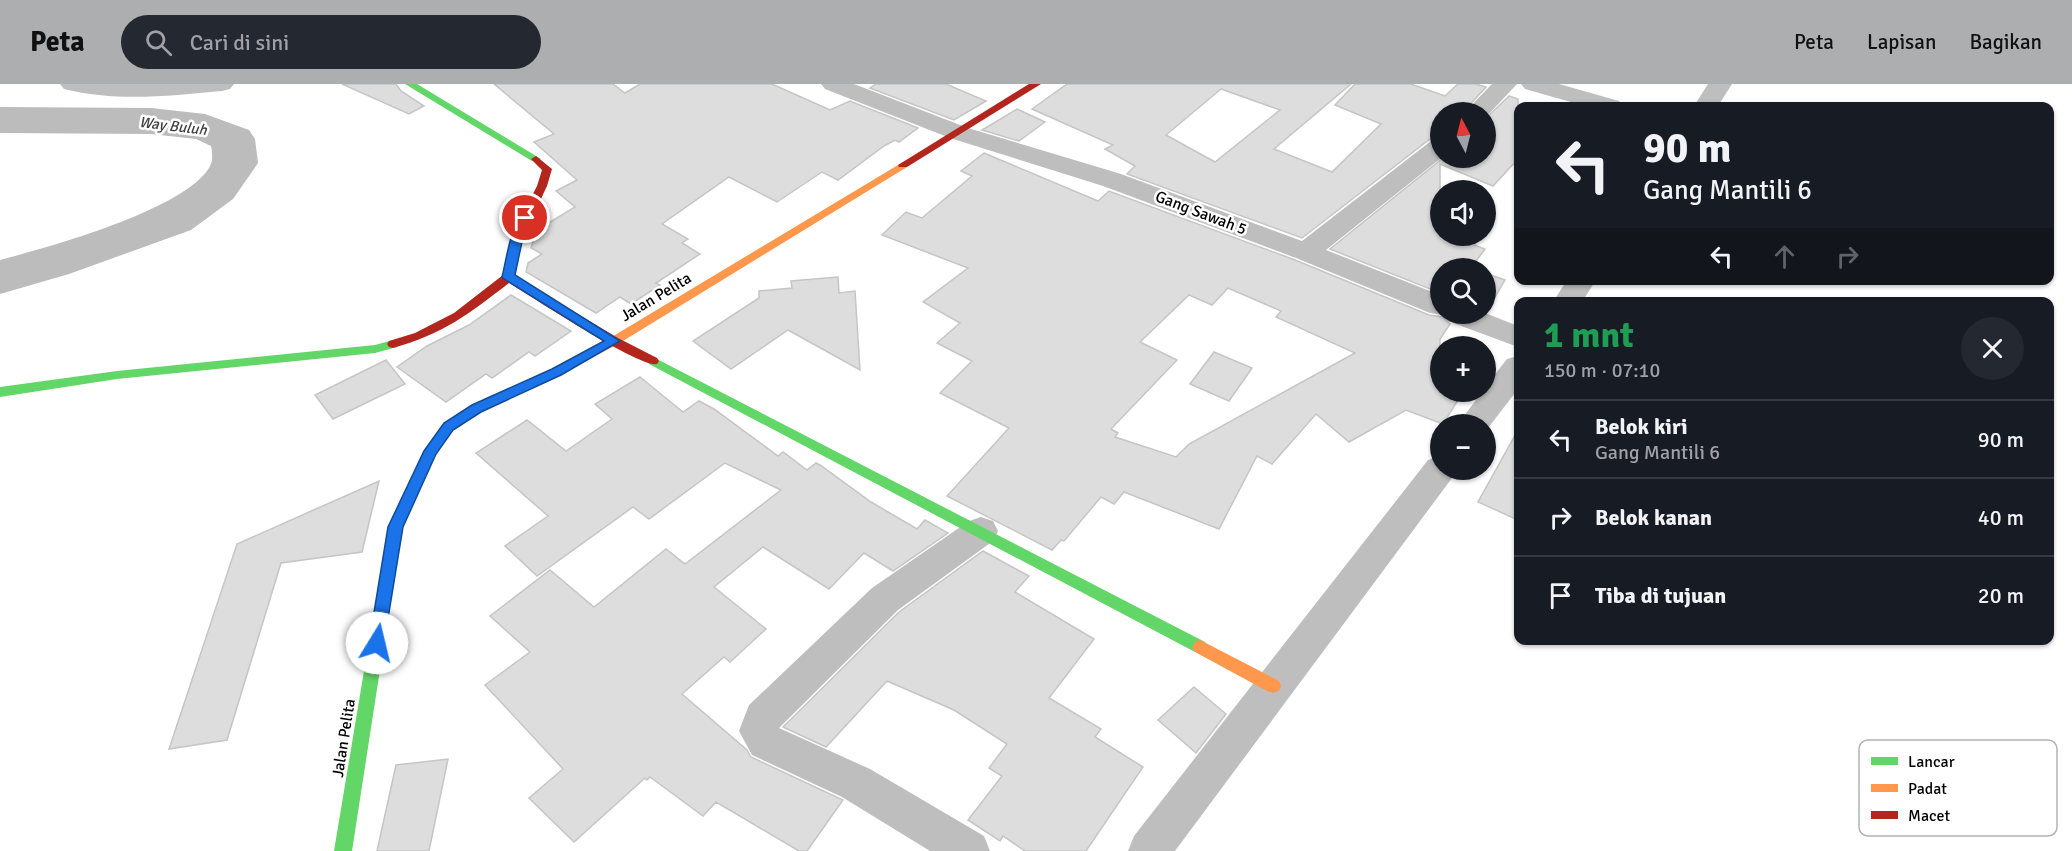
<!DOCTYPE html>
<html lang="id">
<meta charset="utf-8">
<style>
body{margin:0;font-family:Signika,sans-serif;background:#242831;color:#f1f3f6;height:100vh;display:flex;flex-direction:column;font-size:22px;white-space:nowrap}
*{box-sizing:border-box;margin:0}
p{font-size:20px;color:#9ea1a6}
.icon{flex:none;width:33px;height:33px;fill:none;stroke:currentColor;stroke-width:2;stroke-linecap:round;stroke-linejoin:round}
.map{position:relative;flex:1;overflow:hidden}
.details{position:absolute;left:1514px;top:213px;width:540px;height:348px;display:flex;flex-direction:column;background:#171b24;border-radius:12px;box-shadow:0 2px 4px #0004}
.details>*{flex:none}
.guide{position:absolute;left:1514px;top:18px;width:540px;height:183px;border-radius:12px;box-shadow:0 2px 4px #0004;background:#171b24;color:#f1f3f6;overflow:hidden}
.needle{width:39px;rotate:353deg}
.buttons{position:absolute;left:1430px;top:18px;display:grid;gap:12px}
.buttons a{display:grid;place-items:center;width:66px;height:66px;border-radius:50%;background:#171b24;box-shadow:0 2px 4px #0004;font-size:30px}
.pin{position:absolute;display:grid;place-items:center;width:51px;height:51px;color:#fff;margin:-26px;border:3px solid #fff;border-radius:50%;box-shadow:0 2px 6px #0007}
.me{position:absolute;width:66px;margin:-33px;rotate:9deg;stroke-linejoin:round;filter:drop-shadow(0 0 4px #0008)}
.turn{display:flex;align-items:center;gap:21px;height:126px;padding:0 30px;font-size:27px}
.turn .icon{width:78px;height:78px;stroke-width:2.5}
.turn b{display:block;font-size:42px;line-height:51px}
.lanes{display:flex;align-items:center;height:57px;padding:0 30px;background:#0003;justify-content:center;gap:30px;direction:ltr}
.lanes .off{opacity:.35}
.round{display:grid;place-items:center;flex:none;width:63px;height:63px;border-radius:32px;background:#242831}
.headline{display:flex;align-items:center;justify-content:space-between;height:102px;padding:0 30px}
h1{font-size:36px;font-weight:700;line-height:45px;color:#1e9e55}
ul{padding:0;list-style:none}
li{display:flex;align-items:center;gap:18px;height:78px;padding:0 30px;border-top:2px solid #363941}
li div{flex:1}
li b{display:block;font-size:22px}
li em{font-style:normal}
header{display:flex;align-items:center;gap:36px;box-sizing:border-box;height:84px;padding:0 30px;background:#adaeaf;color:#111}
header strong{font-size:28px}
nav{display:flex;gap:33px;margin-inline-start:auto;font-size:21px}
.search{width:420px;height:54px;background:#242831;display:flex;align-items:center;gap:15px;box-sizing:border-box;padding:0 21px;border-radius:33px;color:#9ea1a6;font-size:22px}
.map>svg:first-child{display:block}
</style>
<header>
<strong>Peta</strong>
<div class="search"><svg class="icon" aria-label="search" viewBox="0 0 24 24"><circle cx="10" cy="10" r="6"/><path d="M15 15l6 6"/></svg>Cari di sini</div>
<nav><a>Peta</a><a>Lapisan</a><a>Bagikan</a></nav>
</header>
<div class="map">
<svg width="2072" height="767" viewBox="0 0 2072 767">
<rect width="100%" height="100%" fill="#fff"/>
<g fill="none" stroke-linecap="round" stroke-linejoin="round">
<path fill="#bcbcbc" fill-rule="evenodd" d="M 0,23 L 151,24 L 205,30 L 249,46 L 255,55 L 258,79 L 233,115 L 191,146 L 69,190 L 0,210 L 0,176 C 46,164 192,124 211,80 C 213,75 212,67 211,62 L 196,55 L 151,50 L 0,49 Z"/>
</g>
<g fill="#ddd" stroke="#c5c5c5" stroke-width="1.5" fill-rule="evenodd">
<polygon points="342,0 396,0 401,7 424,22 409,30"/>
<polygon points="494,0 613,0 625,9 640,0 772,0 830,26 850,17 918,44 899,58 895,56 884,62 838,96 822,88 777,118 729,93 662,140 688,155 682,159 700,170 656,199 660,201 631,220 620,213 596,229 526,188 528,179 542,170 531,164 537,146 575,123 556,107 577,96 534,58 554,50"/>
<polygon points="876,0 946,0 986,17 954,36 870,4"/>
<path d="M 1067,0 L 1351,0 L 1274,65 L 1332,88 L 1381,40 L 1335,21 L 1355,0 L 1411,0 L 1445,12 L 1458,0 L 1476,0 L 1486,3 L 1463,28 L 1440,28 L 1440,52 L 1430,55 L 1302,154 L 1127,90 L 1135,82 L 1105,65 L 1113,61 L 1032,25 ZM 1221,5 L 1280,26 L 1215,78 L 1166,51 Z"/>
<polygon points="1509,12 1518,15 1518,75 1493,102 1440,80 1440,152 1481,152 1474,161 1485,165 1471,184 1474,184 1440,184 1440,209 1330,165 1443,74 1485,74 1485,35"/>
<polygon points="1017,25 1045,38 1019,57 982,46"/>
<path d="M 984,69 L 1098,117 L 1109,107 L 1295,176 L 1429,231 L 1443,233 L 1450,240 L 1440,255 L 1440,308 L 1463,308 L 1443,340 L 1406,326 L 1349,358 L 1316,330 L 1272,380 L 1257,372 L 1219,445 L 1124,408 L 1114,420 L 1101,413 L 1064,457 L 1061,456 L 1052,466 L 947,412 L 1009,344 L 940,309 L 972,277 L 937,259 L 960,239 L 923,218 L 968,184 L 882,151 L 906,128 L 922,134 L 972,92 L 961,87 ZM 1228,204 L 1281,227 L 1276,233 L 1355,269 L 1189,360 L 1176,373 L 1115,353 L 1118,349 L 1111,345 L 1177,276 L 1140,258 L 1189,211 L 1212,221 Z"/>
<polygon points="1485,189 1505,196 1491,220 1485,217"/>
<polygon points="838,193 839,209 855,207 860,286 788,246 731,285 693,257 759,214 759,207 792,204 791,197"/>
<polygon points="511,211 571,247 535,272 529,268 492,294 486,290 446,318 397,283 427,262 469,241"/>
<polygon points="1214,268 1252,284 1229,317 1190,300"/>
<polygon points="386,276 405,300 333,335 315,311"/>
<polygon points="640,293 683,328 699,317 714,325 778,372 783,368 807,386 816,379 820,381 871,418 917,445 925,436 948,449 893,487 864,469 829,505 763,463 714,503 766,545 730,578 724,573 682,610 747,666 751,673 843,716 807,767 799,767 716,718 703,732 650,693 647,696 645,694 574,758 529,714 563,685 485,601 530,568 490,532 550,486 594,523 666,465 685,480 781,406 725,379 649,435 633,423 537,492 505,462 548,432 476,369 527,336 566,367 612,335 595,320"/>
<polygon points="1518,346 1518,436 1478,418"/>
<polygon points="379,397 362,468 281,479 227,656 169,665 237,460"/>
<polygon points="983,467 1029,492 1015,508 1094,555 1049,614 1101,645 1095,653 1143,683 1086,767 1025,767 1003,752 1000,757 968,736 1002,692 989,684 1007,660 954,626 887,597 826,663 783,643 899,528"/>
<polygon points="1194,603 1226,630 1196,669 1158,636"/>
<polygon points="448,675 429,767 377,767 396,681"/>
</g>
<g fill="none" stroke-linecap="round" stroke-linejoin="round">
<g fill="#bebebe" fill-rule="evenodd">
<path d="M 60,0 L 234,0 L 230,5 L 222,7 C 168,12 117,18 64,5 Z"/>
<polygon points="821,0 854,0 968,44 1121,90 1302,157 1431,57 1440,54 1441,74 1326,166 1440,211 1440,230 1485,229 1518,242 1518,263 1448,237 1444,231 1430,229 1296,174 1103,102 950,54 825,5"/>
<polygon points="1492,0 1517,0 1486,33 1485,28 1465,28"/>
<polygon points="1521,0 1559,0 1619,17 1622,22 1585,22 1525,5"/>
<polygon points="1708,0 1732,0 1718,22 1694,22"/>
<polygon points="1567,196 1596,196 1582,218 1553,218"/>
<polygon points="1518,272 1518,305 1485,348 1485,340 1458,340 1482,308 1485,308 1485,303 1507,275"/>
<polygon points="1440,372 1440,386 1456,386 1452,394 1175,767 1128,767 1134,752 1428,376"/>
<polygon points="981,433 993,437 998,447 993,457 898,526 779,644 870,685 984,752 990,767 930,767 842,713 752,671 739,647 749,621 872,504 969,437"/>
</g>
<g fill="#63d668" fill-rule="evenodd">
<polygon points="405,0 417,0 541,75 536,78 532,77"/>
<polygon points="393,256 399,260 397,263 375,269 117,295 0,313 0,303 117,287 375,261"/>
<polygon points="653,273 1205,558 1208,563 1205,568 1200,570 1195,568 649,280 647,277 649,274"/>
<polygon points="545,289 551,294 549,297 481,328 453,346 437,369 402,443 352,767 334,767 388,443 424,367 443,340 471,322"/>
</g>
<g fill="#ff974d" fill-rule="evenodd">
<polygon points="903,78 907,79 907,83 618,260 549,297 541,297 539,294 541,291 610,254"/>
<polygon points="1200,556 1279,597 1281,602 1279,607 1273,609 1267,607 1195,568 1192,563 1195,558"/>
</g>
<g fill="#b3261e" fill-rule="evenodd">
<polygon points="1029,0 1041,0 907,83 899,83 898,81"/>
<path d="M 536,72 L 552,85 L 547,102 L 524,151 L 514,192 L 618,254 L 657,274 L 659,277 L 657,280 C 641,285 529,211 509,199 C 469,230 443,250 393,264 L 389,263 L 387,260 L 389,257 L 415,249 L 454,229 L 503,191 L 512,151 L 537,102 L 542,86 L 531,75 Z"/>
</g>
</g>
<path fill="#1a73e8" stroke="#114b97" stroke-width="1.5" d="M 525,131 L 531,134 L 523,153 L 515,191 L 620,257 L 561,291 L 481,328 L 453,346 L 436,370 L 403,443 L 384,559 L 382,563 L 377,565 L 371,563 L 369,559 L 388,443 L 424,367 L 444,339 L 472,321 L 552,285 L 604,257 L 504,195 L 502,193 C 506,178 511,136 525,131 Z"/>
<g text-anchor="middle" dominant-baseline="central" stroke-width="5" stroke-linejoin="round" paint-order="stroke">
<g font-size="15" font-style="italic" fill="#414141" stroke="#fff">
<text transform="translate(173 42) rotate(7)">Way Buluh</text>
</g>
<g font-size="16" fill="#000" stroke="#fff">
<text transform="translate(1201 129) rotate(21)">Gang Sawah 5</text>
<text transform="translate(656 213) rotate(-31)">Jalan Pelita</text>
<text transform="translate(344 654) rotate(-81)">Jalan Pelita</text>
</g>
</g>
<rect x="1859" y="656" width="198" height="96" rx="9" fill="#fff" stroke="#b2b2b2" stroke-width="1.5"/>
<rect x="1871" y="673" width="27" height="8" fill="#63d668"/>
<rect x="1871" y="700" width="27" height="8" fill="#ff974d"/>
<rect x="1871" y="727" width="27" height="8" fill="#b3261e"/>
<g font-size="16" fill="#000">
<text x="1908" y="683">Lancar</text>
<text x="1908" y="710">Padat</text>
<text x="1908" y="737">Macet</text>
</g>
</svg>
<div class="buttons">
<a><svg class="needle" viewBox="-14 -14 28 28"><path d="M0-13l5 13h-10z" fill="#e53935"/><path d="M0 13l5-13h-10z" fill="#9ea1a6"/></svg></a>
<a><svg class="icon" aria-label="sound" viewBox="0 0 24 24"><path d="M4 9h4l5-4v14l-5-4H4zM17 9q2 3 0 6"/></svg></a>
<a><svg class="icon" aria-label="search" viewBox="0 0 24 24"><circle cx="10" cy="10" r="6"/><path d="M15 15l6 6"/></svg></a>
<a>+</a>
<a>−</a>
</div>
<div class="pin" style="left:525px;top:134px;background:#d93025"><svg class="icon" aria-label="arrive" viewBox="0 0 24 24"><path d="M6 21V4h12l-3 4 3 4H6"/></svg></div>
<svg class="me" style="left:377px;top:559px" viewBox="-20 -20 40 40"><circle r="19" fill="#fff"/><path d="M0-13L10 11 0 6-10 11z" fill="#1a73e8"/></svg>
<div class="guide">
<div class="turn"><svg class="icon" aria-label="left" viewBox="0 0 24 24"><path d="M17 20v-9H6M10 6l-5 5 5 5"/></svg><div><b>90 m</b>Gang Mantili 6</div></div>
<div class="lanes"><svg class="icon" aria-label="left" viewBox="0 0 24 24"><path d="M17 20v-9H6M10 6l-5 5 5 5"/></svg><svg class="icon off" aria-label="ahead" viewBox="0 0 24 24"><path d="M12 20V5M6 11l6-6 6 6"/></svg><svg class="icon off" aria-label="right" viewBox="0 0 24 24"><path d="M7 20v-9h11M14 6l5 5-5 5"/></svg></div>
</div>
<section class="details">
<div class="headline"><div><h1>1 mnt</h1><p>150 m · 07:10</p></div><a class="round"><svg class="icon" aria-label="close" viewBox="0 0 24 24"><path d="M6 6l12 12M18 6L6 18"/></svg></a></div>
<ul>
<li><svg class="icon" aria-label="left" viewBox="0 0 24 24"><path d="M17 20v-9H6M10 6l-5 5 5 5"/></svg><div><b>Belok kiri</b><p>Gang Mantili 6</p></div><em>90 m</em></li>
<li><svg class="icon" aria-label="right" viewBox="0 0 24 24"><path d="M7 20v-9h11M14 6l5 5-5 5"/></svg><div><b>Belok kanan</b></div><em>40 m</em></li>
<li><svg class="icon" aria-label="arrive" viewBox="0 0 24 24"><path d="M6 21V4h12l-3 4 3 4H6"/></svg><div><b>Tiba di tujuan</b></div><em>20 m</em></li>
</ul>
</section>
</div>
